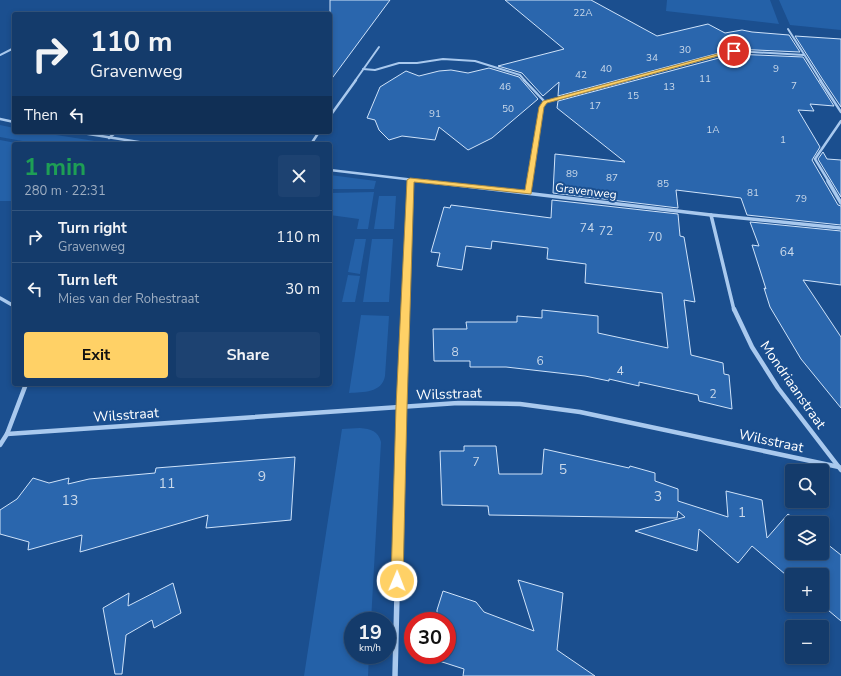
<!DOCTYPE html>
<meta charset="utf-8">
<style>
body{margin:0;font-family:"Nunito Sans",sans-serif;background:#1d4271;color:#f1f3f6;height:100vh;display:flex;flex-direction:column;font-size:15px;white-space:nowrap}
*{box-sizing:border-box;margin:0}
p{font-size:13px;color:#9dadc1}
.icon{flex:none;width:22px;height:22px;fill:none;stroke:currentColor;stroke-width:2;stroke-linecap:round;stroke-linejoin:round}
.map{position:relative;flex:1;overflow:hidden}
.panel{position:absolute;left:12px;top:142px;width:320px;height:244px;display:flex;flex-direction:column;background:#143b6b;border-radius:4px;box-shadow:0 2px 6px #0003,0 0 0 1px #33557e}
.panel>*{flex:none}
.top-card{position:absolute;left:12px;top:12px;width:320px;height:122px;border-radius:4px;box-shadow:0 2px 6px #0003,0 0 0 1px #33557e;background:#143b6b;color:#f1f3f6;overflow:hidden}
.fabs{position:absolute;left:785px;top:464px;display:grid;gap:8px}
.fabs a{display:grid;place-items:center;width:44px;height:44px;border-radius:4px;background:#143b6b;box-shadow:0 2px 6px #0003,0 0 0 1px #33557e;font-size:20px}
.speed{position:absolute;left:344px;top:612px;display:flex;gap:8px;font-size:20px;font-weight:700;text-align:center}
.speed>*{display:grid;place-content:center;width:52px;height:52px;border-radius:50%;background:#143b6b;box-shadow:0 2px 6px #0003,0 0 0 1px #33557e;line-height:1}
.speed small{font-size:10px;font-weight:400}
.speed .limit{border:6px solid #d22;background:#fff;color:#111}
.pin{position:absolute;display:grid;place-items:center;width:34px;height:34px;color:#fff;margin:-17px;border:2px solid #fff;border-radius:50%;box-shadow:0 1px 4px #0007}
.me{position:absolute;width:44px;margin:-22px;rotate:1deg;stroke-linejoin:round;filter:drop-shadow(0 0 3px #0008)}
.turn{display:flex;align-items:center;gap:14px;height:84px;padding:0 12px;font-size:18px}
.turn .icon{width:52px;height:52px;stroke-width:2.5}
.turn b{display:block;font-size:28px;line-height:34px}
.then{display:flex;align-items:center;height:38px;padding:0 12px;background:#0003;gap:8px;font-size:15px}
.round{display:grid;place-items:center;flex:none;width:42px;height:42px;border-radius:4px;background:#1d4271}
.summary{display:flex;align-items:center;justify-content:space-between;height:68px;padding:0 12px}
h1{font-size:24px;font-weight:700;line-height:30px;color:#1e9e55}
.cta{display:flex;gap:8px;margin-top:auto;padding:8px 12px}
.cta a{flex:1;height:46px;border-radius:4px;background:#ffd166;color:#111;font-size:16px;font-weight:700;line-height:46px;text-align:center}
.cta a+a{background:#1d4271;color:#f1f3f6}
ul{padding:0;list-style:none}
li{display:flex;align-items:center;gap:12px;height:52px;padding:0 12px;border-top:1px solid #33557e}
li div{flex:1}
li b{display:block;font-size:15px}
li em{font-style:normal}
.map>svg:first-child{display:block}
</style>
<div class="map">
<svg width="841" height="676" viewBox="0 0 841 676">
<rect width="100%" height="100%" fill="#1b4f8f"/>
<g fill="#2461a8">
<polygon points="667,0 770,0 779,24 666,11"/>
<polygon points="779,0 841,0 841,30 790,25"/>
<polygon points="0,125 14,128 14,132 37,132 114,144 39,144 0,137"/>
<polygon points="0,140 21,144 14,144 14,201 0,201"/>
<polygon points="330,175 376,181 374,189 330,189"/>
<polygon points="374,192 368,229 357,229 359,219 330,215 330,193"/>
<polygon points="379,196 396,196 394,229 374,229"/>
<polygon points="355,239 366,239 360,274 348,272"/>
<polygon points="372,239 393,239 389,302 363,302"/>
<polygon points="348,275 360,276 355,302 342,302"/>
<path d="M 361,315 L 389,316 L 385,376 C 382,393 363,392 349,393 Z"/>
<path d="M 360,428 C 371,429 378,431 381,442 L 371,621 L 353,621 L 353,655 L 369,655 L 368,676 L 304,676 L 342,429 Z"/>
</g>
<g fill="#2a66ad" stroke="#cfe3fa">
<polygon points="330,0 390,0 330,81"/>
<polygon points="505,0 591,0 657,36 708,24 725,33 742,30 752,32 789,35 800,52 734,49 558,96 559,82 543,96 522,73 498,66 564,49"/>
<polygon points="795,36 841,39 841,107 823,80"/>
<polygon points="734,54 803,57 834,106 810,104 814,111 798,110 820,147 812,160 838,205 841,206 841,225 747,215 741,198 676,190 678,208 553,193 555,154 625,162 557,108 558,101"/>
<polygon points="489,68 519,77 538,99 492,138 468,150 439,127 435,140 402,136 389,140 379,130 375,120 367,118 380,87 406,71 419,76 439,71 451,70 468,73"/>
<polygon points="823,152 827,159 841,160 841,197 818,159"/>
<polygon points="552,200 678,214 680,236 684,237 695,302 684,300 691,355 723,363 724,374 729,375 732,409 699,401 698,395 639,382 639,386 609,379 609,381 585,376 506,367 470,367 470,361 434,361 433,329 467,329 466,322 517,322 517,316 542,318 542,310 598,316 598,333 668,348 662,293 585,283 586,264 547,259 548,248 492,241 491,249 466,246 462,270 437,266 440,253 431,252 444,207 450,208 451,205 551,218"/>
<polygon points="750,222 841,231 841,285 803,280 841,337 841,408 801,359 770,307 764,288 766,289 752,245 759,246"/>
<polygon points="464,446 496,446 499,474 542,474 544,449 629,468 630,466 655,473 655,481 678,489 678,501 728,517 726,491 762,500 767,538 788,514 800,523 792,523 792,553 822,553 822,540 841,555 841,621 822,605 822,575 792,575 792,580 752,546 738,563 699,529 697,551 635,531 685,517 678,511 677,518 489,515 488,506 442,505 440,451 464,451"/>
<polygon points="295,457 291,520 206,528 208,515 80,552 82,535 28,550 29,542 0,534 0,510 17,499 33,478 49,483 69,478 68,484 89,479 155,473 156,468"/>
<polygon points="518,580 563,593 557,650 595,676 463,676 464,669 436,660 436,655 447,655 447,621 437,621 437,610 443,591 476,602 484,612 534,631"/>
<polygon points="173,583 181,613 154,628 152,620 126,635 122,674 115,674 103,608 129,593 128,606"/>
</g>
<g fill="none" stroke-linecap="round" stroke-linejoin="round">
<g stroke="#a9c9ee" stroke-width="2">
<polyline points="788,29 821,81"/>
<polyline points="0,55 14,48"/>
<polyline points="363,69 375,70 399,63 417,63 443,59 475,61 520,75 525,81"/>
<polyline points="355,81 379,47"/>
<polyline points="624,81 734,51 804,55"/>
</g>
<g stroke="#a9c9ee" stroke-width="2.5">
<polyline points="524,80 545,102"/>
<polyline points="820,80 841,112"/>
<polyline points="330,116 356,80"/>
<polyline points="0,119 14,122"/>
<polyline points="76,132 151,144"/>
<polyline points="109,138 116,132"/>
<polyline points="311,144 319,132"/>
<polyline points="330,170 431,182"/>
<polyline points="410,182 410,180"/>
<polyline points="531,182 542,107 545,102 628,80"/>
<polyline points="829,182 815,159 841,121"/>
</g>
<g stroke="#a9c9ee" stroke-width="3.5">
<polyline points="423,181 711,215 841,228"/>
<polyline points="828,181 841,203"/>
<polyline points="529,193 531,181"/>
<polyline points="711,215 734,310"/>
<polyline points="0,298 14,306"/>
<polyline points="405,310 410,181"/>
</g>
<g stroke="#a9c9ee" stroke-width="4.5">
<polyline points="734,309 752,347 778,388 841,470"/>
<polyline points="7,434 458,403 520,404 580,412 839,467"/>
<polyline points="0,445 7,434 26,384"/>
<polyline points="400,472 405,309"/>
</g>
<polyline stroke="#a9c9ee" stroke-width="5.5" points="395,676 400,471"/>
</g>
<polygon fill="#ffd166" stroke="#a68842" points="732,50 736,51 547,103 544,107 531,194 414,182 407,407 403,581 401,585 397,587 393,585 391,581 396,407 407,180 410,178 525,190 539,107 543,101"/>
<g text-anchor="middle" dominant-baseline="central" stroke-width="4" stroke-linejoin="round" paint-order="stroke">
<g font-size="10" fill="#cad9ea">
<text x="583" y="13">22A</text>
<text x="685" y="50">30</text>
<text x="652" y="58">34</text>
<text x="606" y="69">40</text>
<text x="776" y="69">9</text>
<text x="581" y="75">42</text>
<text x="705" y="79">11</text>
<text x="794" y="86">7</text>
<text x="505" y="87">46</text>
<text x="669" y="87">13</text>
<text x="633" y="96">15</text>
<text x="595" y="106">17</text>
<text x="508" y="109">50</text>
<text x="435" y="114">91</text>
<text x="713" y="130">1A</text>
<text x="783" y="140">1</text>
<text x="572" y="174">89</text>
<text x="612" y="178">87</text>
<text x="663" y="184">85</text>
<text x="753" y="193">81</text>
<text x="801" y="199">79</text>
</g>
<g font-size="12" fill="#fff" stroke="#1b4f8f">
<text transform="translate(586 191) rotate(7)">Gravenweg</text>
</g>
<g font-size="12" fill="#cad9ea">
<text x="587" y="228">74</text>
<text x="606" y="231">72</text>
<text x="655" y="237">70</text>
<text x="787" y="252">64</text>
<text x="455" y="352">8</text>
<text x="540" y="361">6</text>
<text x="620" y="371">4</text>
<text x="713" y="394">2</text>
<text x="476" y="462">7</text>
</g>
<g font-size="14" fill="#fff" stroke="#1b4f8f">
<text transform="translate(793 385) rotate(55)">Mondriaanstraat</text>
<text transform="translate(449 394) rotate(-2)">Wilsstraat</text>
<text transform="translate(126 415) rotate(-4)">Wilsstraat</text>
<text transform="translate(771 441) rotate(12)">Wilsstraat</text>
</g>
<g font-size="14" fill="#cad9ea">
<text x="563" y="469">5</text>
<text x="262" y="476">9</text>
<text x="167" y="483">11</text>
<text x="658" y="496">3</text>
<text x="70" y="500">13</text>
<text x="742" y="512">1</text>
</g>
</g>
</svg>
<div class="fabs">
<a><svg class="icon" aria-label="search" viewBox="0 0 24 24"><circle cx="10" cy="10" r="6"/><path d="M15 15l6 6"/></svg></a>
<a><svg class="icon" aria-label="layers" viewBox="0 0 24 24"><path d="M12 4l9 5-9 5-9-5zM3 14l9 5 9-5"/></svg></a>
<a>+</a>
<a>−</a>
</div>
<div class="speed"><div>19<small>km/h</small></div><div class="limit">30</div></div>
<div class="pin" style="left:734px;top:51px;background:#d93025"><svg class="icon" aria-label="arrive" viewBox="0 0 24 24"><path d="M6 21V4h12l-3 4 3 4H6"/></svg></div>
<svg class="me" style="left:397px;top:581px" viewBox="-20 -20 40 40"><circle r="17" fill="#ffd166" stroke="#fff" stroke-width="3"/><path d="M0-11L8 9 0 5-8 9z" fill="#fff"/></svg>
<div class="top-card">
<div class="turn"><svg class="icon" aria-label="right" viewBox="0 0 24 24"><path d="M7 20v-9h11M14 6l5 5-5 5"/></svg><div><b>110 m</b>Gravenweg</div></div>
<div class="then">Then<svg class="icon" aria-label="left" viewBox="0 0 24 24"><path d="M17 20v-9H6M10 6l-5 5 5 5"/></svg></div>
</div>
<section class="panel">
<div class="summary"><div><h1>1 min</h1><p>280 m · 22:31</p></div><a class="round"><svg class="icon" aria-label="close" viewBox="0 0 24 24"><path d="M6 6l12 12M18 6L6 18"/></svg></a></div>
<ul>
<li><svg class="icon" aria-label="right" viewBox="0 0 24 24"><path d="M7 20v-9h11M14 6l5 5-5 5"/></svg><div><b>Turn right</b><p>Gravenweg</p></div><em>110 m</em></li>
<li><svg class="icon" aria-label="left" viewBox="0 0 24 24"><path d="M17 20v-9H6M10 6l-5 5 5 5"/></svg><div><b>Turn left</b><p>Mies van der Rohestraat</p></div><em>30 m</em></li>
</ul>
<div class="cta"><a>Exit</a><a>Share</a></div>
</section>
</div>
